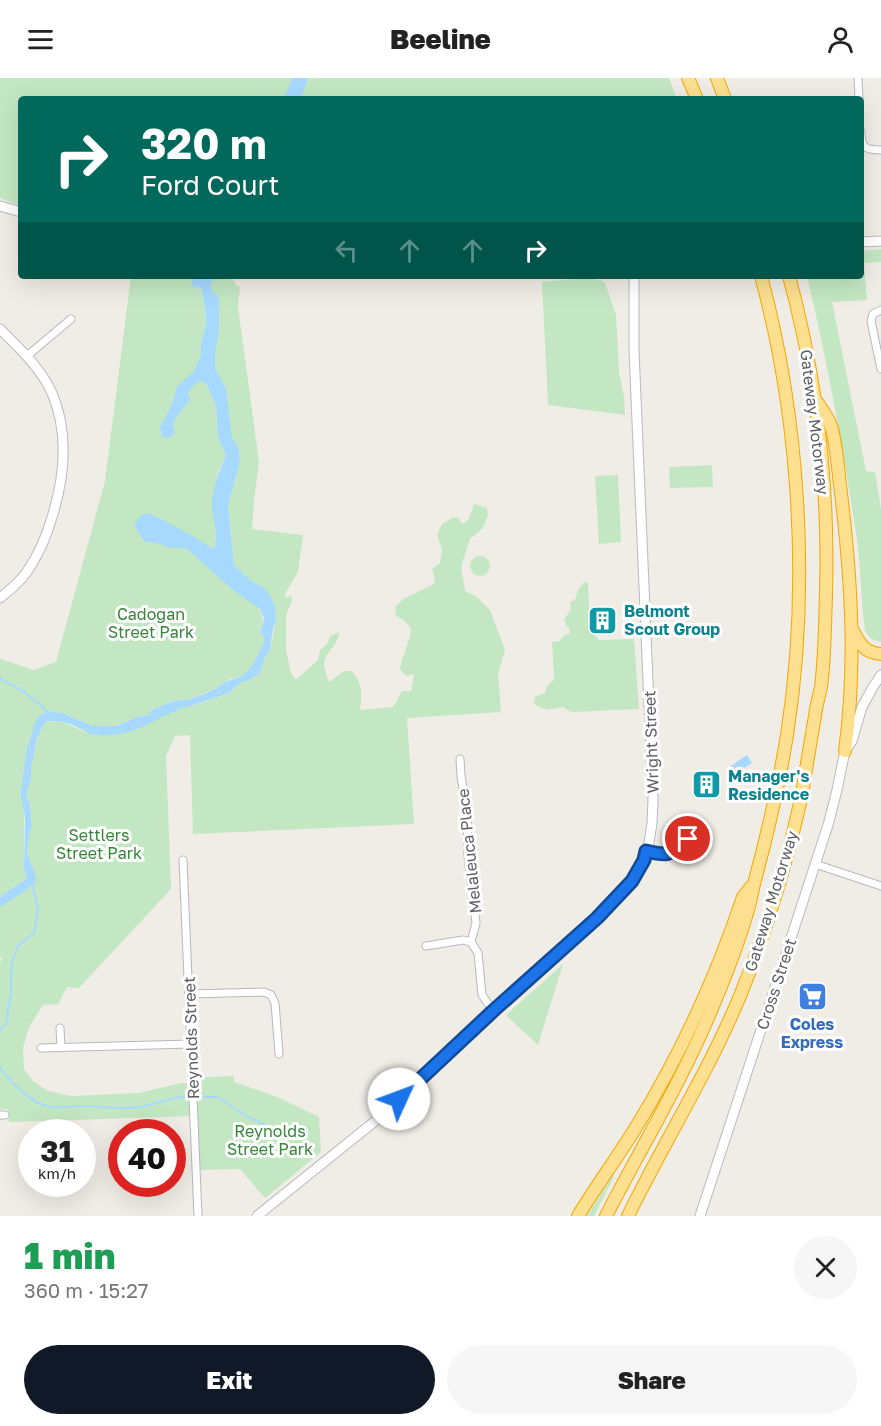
<!DOCTYPE html>
<meta charset="utf-8">
<style>
body{margin:0;font-family:"Golos Text",sans-serif;background:#f6f6f6;color:#222;height:100vh;display:flex;flex-direction:column;font-size:22px;white-space:nowrap}
*{box-sizing:border-box;margin:0}
p{font-size:20px;color:#767676}
.icon{flex:none;width:33px;height:33px;fill:none;stroke:currentColor;stroke-width:2;stroke-linecap:round;stroke-linejoin:round}
.map{position:relative;height:1138px;overflow:hidden}
.drawer{display:flex;flex-direction:column;background:#fff;flex:1}
.drawer>*{flex:none}
.hud{position:absolute;left:18px;top:18px;width:846px;height:183px;border-radius:6px;box-shadow:0 6px 24px #0002;background:#00695c;color:#fff;overflow:hidden}
.speed{position:absolute;left:18px;top:1041px;display:flex;gap:12px;font-size:30px;font-weight:700;text-align:center}
.speed>*{display:grid;place-content:center;width:78px;height:78px;border-radius:50%;background:#fff;box-shadow:0 6px 24px #0002;line-height:1}
.speed small{font-size:15px;font-weight:400}
.speed .limit{border:9px solid #d22;background:#fff;color:#111}
.pin{position:absolute;display:grid;place-items:center;width:51px;height:51px;color:#fff;margin:-26px;border:3px solid #fff;border-radius:50%;box-shadow:0 2px 6px #0007}
.me{position:absolute;width:66px;margin:-33px;rotate:47deg;stroke-linejoin:round;filter:drop-shadow(0 0 4px #0008)}
.turn{display:flex;align-items:center;gap:21px;height:126px;padding:0 24px;font-size:27px}
.turn .icon{width:78px;height:78px;stroke-width:2.5}
.turn b{display:block;font-size:42px;line-height:51px}
.lanes{display:flex;align-items:center;height:57px;padding:0 24px;background:#0003;justify-content:center;gap:30px;direction:ltr}
.lanes .off{opacity:.35}
.round{display:grid;place-items:center;flex:none;width:63px;height:63px;border-radius:32px;background:#f6f6f6}
.summary{display:flex;align-items:center;justify-content:space-between;height:102px;padding:0 24px}
h1{font-size:36px;font-weight:800;line-height:45px;color:#1e9e55}
.primary-button{display:flex;gap:12px;margin-top:auto;padding:12px 24px}
.primary-button a{flex:1;height:69px;border-radius:36px;background:#111827;color:#fff;font-size:24px;font-weight:800;line-height:69px;text-align:center}
.primary-button a+a{background:#f6f6f6;color:#222}
header{display:flex;justify-content:space-between;align-items:center;height:78px;padding:0 24px;background:#fff;font-size:27px;font-weight:800}
.map>svg:first-child{display:block}
</style>
<header><svg class="icon" aria-label="menu" viewBox="0 0 24 24"><path d="M4 6h16M4 12h16M4 18h16"/></svg>Beeline<svg class="icon" aria-label="person" viewBox="0 0 24 24"><circle cx="12" cy="8" r="4"/><path d="M4 21q1-7 8-7t8 7"/></svg></header>
<div class="map">
<svg width="881" height="1138" viewBox="0 0 881 1138">
<rect width="100%" height="100%" fill="#f0ede6"/>
<g fill="#c3e7c3">
<polygon points="0,0 669,0 677,21 21,21 21,128 0,120"/>
<path d="M 881,171 L 881,184 L 864,185 L 867,222 L 832,224 L 866,393 L 875,394 L 881,431 L 881,564 L 871,561 L 865,553 C 861,523 861,492 857,462 C 844,375 828,288 808,202 L 811,198 L 861,198 L 861,173 Z"/>
<path d="M 131,198 L 192,198 L 191,201 L 201,210 L 205,231 L 206,246 L 201,266 L 201,278 L 206,305 L 216,328 L 218,360 L 226,377 L 217,398 L 217,465 L 214,472 L 254,526 C 265,536 263,540 260,554 L 264,559 L 263,566 L 253,586 L 247,594 L 239,599 L 230,601 L 217,610 L 187,622 L 173,623 L 154,631 L 148,637 L 137,639 L 116,648 L 93,648 L 63,635 L 37,640 L 21,720 L 24,732 L 24,791 L 27,800 L 0,819 L 0,581 L 34,592 L 56,584 L 105,403 Z"/>
<path d="M 215,198 L 232,198 L 235,206 L 240,209 L 238,229 L 259,384 L 254,423 L 252,451 L 303,457 L 298,494 L 286,514 L 284,520 L 291,518 L 292,523 L 286,537 L 286,572 L 291,595 L 296,602 L 318,582 L 320,572 L 327,566 L 330,558 L 339,554 C 339,567 326,573 324,585 C 324,591 327,599 329,604 L 344,593 L 352,593 C 363,607 362,615 360,632 L 393,629 L 402,613 L 411,613 L 414,596 L 406,598 L 400,591 C 402,577 410,565 411,551 L 405,543 L 396,538 L 395,529 L 403,521 L 434,506 L 435,500 L 432,491 L 440,485 L 442,472 L 437,456 L 442,446 L 452,440 L 458,440 L 463,446 L 468,442 L 474,426 L 487,430 L 488,438 L 482,451 L 470,461 L 461,489 L 465,513 L 477,519 L 490,532 L 505,572 L 498,596 L 501,634 L 407,640 L 414,746 L 193,756 L 190,657 L 175,658 L 166,678 L 171,811 L 79,910 L 67,909 L 58,926 L 43,927 L 29,949 L 23,970 L 24,991 L 33,1003 L 48,1013 L 71,1018 L 139,1015 L 181,1005 L 192,1006 L 206,999 L 234,998 L 234,1004 L 275,1018 L 319,1039 L 321,1074 L 265,1120 L 240,1091 L 196,1092 L 194,1038 L 9,1044 L 8,1031 L 0,1031 L 0,885 L 2,880 L 0,879 L 0,829 L 26,811 L 34,792 L 27,776 L 29,756 L 32,747 L 30,726 L 26,717 L 31,700 L 31,691 L 37,660 L 45,644 C 68,639 84,659 103,657 C 110,656 118,652 125,650 C 141,645 158,639 174,634 L 182,629 L 189,629 L 229,615 L 240,605 L 250,602 L 259,596 L 265,580 L 270,571 L 276,543 L 264,510 L 250,502 L 234,487 L 228,428 L 240,384 L 239,371 L 232,360 L 226,310 L 215,290 L 213,214 L 210,208 Z"/>
<polygon points="586,200 600,202 605,205 616,237 619,294 624,319 625,337 548,327 542,204"/>
<polygon points="712,387 713,409 670,410 669,389"/>
<polygon points="618,397 621,464 599,466 595,398"/>
<circle cx="480" cy="488" r="10"/>
<path d="M 584,504 L 588,505 L 590,552 L 599,562 L 634,561 L 639,631 L 572,634 L 567,632 L 564,629 C 552,631 542,634 534,625 L 535,619 L 545,615 L 547,608 L 554,601 L 552,564 L 560,563 L 563,558 L 569,556 L 570,552 L 566,547 L 564,542 L 571,531 L 570,524 L 575,522 L 578,512 Z"/>
<polygon points="563,886 538,967 506,937"/>
<polygon points="613,1098 614,1099 594,1138 587,1138"/>
</g>
<g fill="#a7d9fe">
<polygon points="292,0 308,0 301,21 284,21"/>
<path d="M 192,198 L 215,198 L 210,208 L 213,214 L 219,219 L 219,253 L 215,276 L 215,290 L 226,310 L 232,359 L 239,371 L 240,384 L 228,428 L 234,487 L 250,502 L 264,510 L 270,517 L 275,528 L 276,543 L 273,551 L 270,571 L 265,580 L 259,596 L 250,602 L 240,605 L 229,615 L 188,629 C 181,629 178,633 171,635 C 154,642 137,654 119,656 C 110,657 98,658 90,656 C 86,654 82,651 77,649 C 68,645 56,641 45,644 L 37,660 L 31,691 L 31,700 L 26,717 L 30,726 L 32,747 L 29,756 L 27,776 L 34,792 L 37,803 L 21,816 L 0,829 L 0,819 L 27,800 L 24,791 L 25,742 L 24,732 L 21,720 L 21,712 L 27,670 L 37,640 L 43,636 L 49,633 L 55,634 L 63,635 L 93,648 L 116,648 L 137,639 L 148,637 L 154,631 L 173,623 L 187,622 L 204,616 L 217,610 L 225,604 L 239,599 L 247,594 L 253,586 L 263,566 L 264,559 L 260,554 L 264,540 L 260,531 L 233,512 L 186,470 L 171,470 L 160,466 L 144,463 L 134,447 L 141,437 L 148,435 L 157,439 L 191,457 L 213,471 C 221,458 211,439 212,424 C 213,408 220,392 226,377 L 218,360 L 216,328 L 206,305 L 198,303 L 188,314 L 190,322 L 173,344 L 174,354 L 171,360 L 162,359 L 160,350 L 171,328 L 177,309 L 194,293 L 201,278 L 201,266 L 206,246 L 205,230 L 201,210 L 192,208 Z"/>
<polygon points="747,677 752,685 737,695 731,688"/>
</g>
<g fill="none" stroke-linecap="round" stroke-linejoin="round">
<g stroke="#a7d9fe" stroke-width="2">
<path d="M 0,601 C 18,609 35,620 48,635"/>
<polyline points="0,952 6,946 11,915 11,896 12,884 18,868 34,855 38,832 32,806"/>
<path d="M 0,989 C 10,1005 32,1026 51,1029 C 62,1030 72,1028 83,1028 C 102,1028 121,1032 140,1029 C 156,1026 174,1018 190,1018"/>
<polyline points="195,1019 217,1019 250,1040 296,1061"/>
</g>
<defs>
<g id="street">
<polyline points="858,0 859,21"/>
<path d="M 861,54 C 861,70 866,72 881,72"/>
<polyline points="881,232 873,236 871,243 881,291"/>
<polyline points="27,278 71,241"/>
<polyline points="460,681 461,698 467,735 468,778 476,845 471,864"/>
<path d="M 647,773 C 671,779 669,776 688,761"/>
<polyline points="183,782 198,1138"/>
<polyline points="815,786 881,808"/>
<polyline points="426,868 463,862 471,864 478,875 482,917 493,933"/>
<polyline points="189,916 264,914 271,917 275,925 279,976"/>
<polyline points="60,950 61,970"/>
<polyline points="41,970 191,966"/>
<polyline points="0,1037 5,1037"/>
</g>
<g id="secondary">
<polyline points="0,128 21,134"/>
<polyline points="861,164 881,163"/>
<path d="M 0,251 C 20,271 40,289 52,315 C 69,355 65,396 53,436 C 47,457 39,477 26,495 C 19,505 10,512 0,520"/>
<polyline points="257,1138 374,1044 493,933 597,840 618,819 632,803 644,782 649,765 652,745 653,721 634,272 634,198"/>
<polyline points="700,1138 828,747 837,712 845,673 852,663 862,629 873,609 881,597"/>
</g>
<g id="highway">
<polyline points="688,0 697,21"/>
<polyline points="717,0 725,21"/>
<path d="M 817,324 C 821,330 826,337 829,343 C 836,357 838,391 840,407 C 851,495 857,584 845,673"/>
<path d="M 853,553 C 860,566 865,575 881,576"/>
<path d="M 578,1138 C 597,1107 619,1077 638,1046 C 681,975 717,897 743,819 L 751,809"/>
<path d="M 606,1138 C 642,1068 683,1001 713,928 C 726,897 738,866 747,835 C 751,824 752,813 755,802 C 768,754 779,706 787,657 C 810,510 800,342 761,198"/>
<path d="M 628,1138 C 664,1064 708,995 740,918 C 766,854 786,788 801,721 C 806,693 810,666 815,638 C 816,628 819,619 821,609 C 825,578 825,546 826,515 C 829,409 817,301 789,198"/>
</g>
</defs>
<use href="#street" stroke="#b6b8bc" stroke-width="9"/>
<use href="#secondary" stroke="#b7babf" stroke-width="11"/>
<use href="#highway" stroke="#f4a602" stroke-width="14"/>
<use href="#street" stroke="#fff" stroke-width="7"/>
<use href="#secondary" stroke="#fff" stroke-width="9"/>
<use href="#highway" stroke="#fce090" stroke-width="12"/>
</g>
<g fill="none" stroke-linecap="round" stroke-linejoin="round">
<defs>
<path id="route" d="M 399,1021 L 493,933 L 597,840 L 632,803 L 644,782 L 646,773 C 671,779 669,776 688,761"/>
</defs>
<use href="#route" stroke="#114b97" stroke-width="15"/>
<use href="#route" stroke="#1a73e8" stroke-width="10"/>
</g>
<defs>
<symbol id="building-square" viewBox="-11 -11 22 22"><rect x="-9" y="-9" width="18" height="18" rx="4" fill="#0f9aa8" stroke="#fff"/><path d="M-4-6H4V6H1V3H-1V6H-4ZM-2.5-4.3h1.7v1.8h-1.7ZM.8-4.3h1.7v1.8H.8ZM-2.5-1h1.7V.8h-1.7ZM.8-1h1.7V.8H.8Z" fill="#fff"/></symbol>
<symbol id="supermarket-square" viewBox="-11 -11 22 22"><rect x="-9" y="-9" width="18" height="18" rx="4" fill="#3f7fe0" stroke="#fff"/><path d="M-6-5.5h2.5l.6 2H6L4.5 2H-2.5L-4.4-4H-6ZM-1.5 3.2a1.3 1.3 0 1 0 .1 0ZM3 3.2a1.3 1.3 0 1 0 .1 0Z" fill="#fff"/></symbol>
</defs>
<g fill-rule="evenodd">
<use href="#building-square" x="586" y="526" width="33" height="33"/>
<use href="#building-square" x="690" y="690" width="33" height="33"/>
<use href="#supermarket-square" x="796" y="902" width="33" height="33"/>
</g>
<g text-anchor="middle" dominant-baseline="central" stroke-width="6" stroke-linejoin="round" paint-order="stroke">
<g font-size="16" fill="#5d6166" stroke="#fff">
<text transform="translate(815 344) rotate(83)">Gateway Motorway</text>
<text transform="translate(651 664) rotate(-92)">Wright Street</text>
<text transform="translate(469 773) rotate(-96)">Melaleuca Place</text>
<text transform="translate(771 823) rotate(-73)">Gateway Motorway</text>
<text transform="translate(776 906) rotate(-72)">Cross Street</text>
<text transform="translate(191 960) rotate(-92)">Reynolds Street</text>
</g>
<g font-size="16" font-weight="bold" fill="#0d838f" stroke="#fff" text-anchor="start">
<text x="624" y="533">Belmont<tspan x="624" dy="18">Scout Group</tspan></text>
<text x="728" y="698">Manager's<tspan x="728" dy="18">Residence</tspan></text>
</g>
<g font-size="16" fill="#368539" stroke="#fff">
<text x="151" y="536">Cadogan<tspan x="151" dy="18">Street Park</tspan></text>
<text x="99" y="757">Settlers<tspan x="99" dy="18">Street Park</tspan></text>
<text x="270" y="1053">Reynolds<tspan x="270" dy="18">Street Park</tspan></text>
</g>
<g font-size="16" font-weight="bold" fill="#366cbe" stroke="#fff">
<text x="812" y="946">Coles<tspan x="812" dy="18">Express</tspan></text>
</g>
</g>
</svg>
<div class="speed"><div>31<small>km/h</small></div><div class="limit">40</div></div>
<div class="pin" style="left:688px;top:761px;background:#d93025"><svg class="icon" aria-label="arrive" viewBox="0 0 24 24"><path d="M6 21V4h12l-3 4 3 4H6"/></svg></div>
<svg class="me" style="left:399px;top:1021px" viewBox="-20 -20 40 40"><circle r="19" fill="#fff"/><path d="M0-13L10 11 0 6-10 11z" fill="#1a73e8"/></svg>
<div class="hud">
<div class="turn"><svg class="icon" aria-label="right" viewBox="0 0 24 24"><path d="M7 20v-9h11M14 6l5 5-5 5"/></svg><div><b>320 m</b>Ford Court</div></div>
<div class="lanes"><svg class="icon off" aria-label="left" viewBox="0 0 24 24"><path d="M17 20v-9H6M10 6l-5 5 5 5"/></svg><svg class="icon off" aria-label="ahead" viewBox="0 0 24 24"><path d="M12 20V5M6 11l6-6 6 6"/></svg><svg class="icon off" aria-label="ahead" viewBox="0 0 24 24"><path d="M12 20V5M6 11l6-6 6 6"/></svg><svg class="icon" aria-label="right" viewBox="0 0 24 24"><path d="M7 20v-9h11M14 6l5 5-5 5"/></svg></div>
</div>
</div>
<section class="drawer">
<div class="summary"><div><h1>1 min</h1><p>360 m · 15:27</p></div><a class="round"><svg class="icon" aria-label="close" viewBox="0 0 24 24"><path d="M6 6l12 12M18 6L6 18"/></svg></a></div>
<div class="primary-button"><a>Exit</a><a>Share</a></div>
</section>
